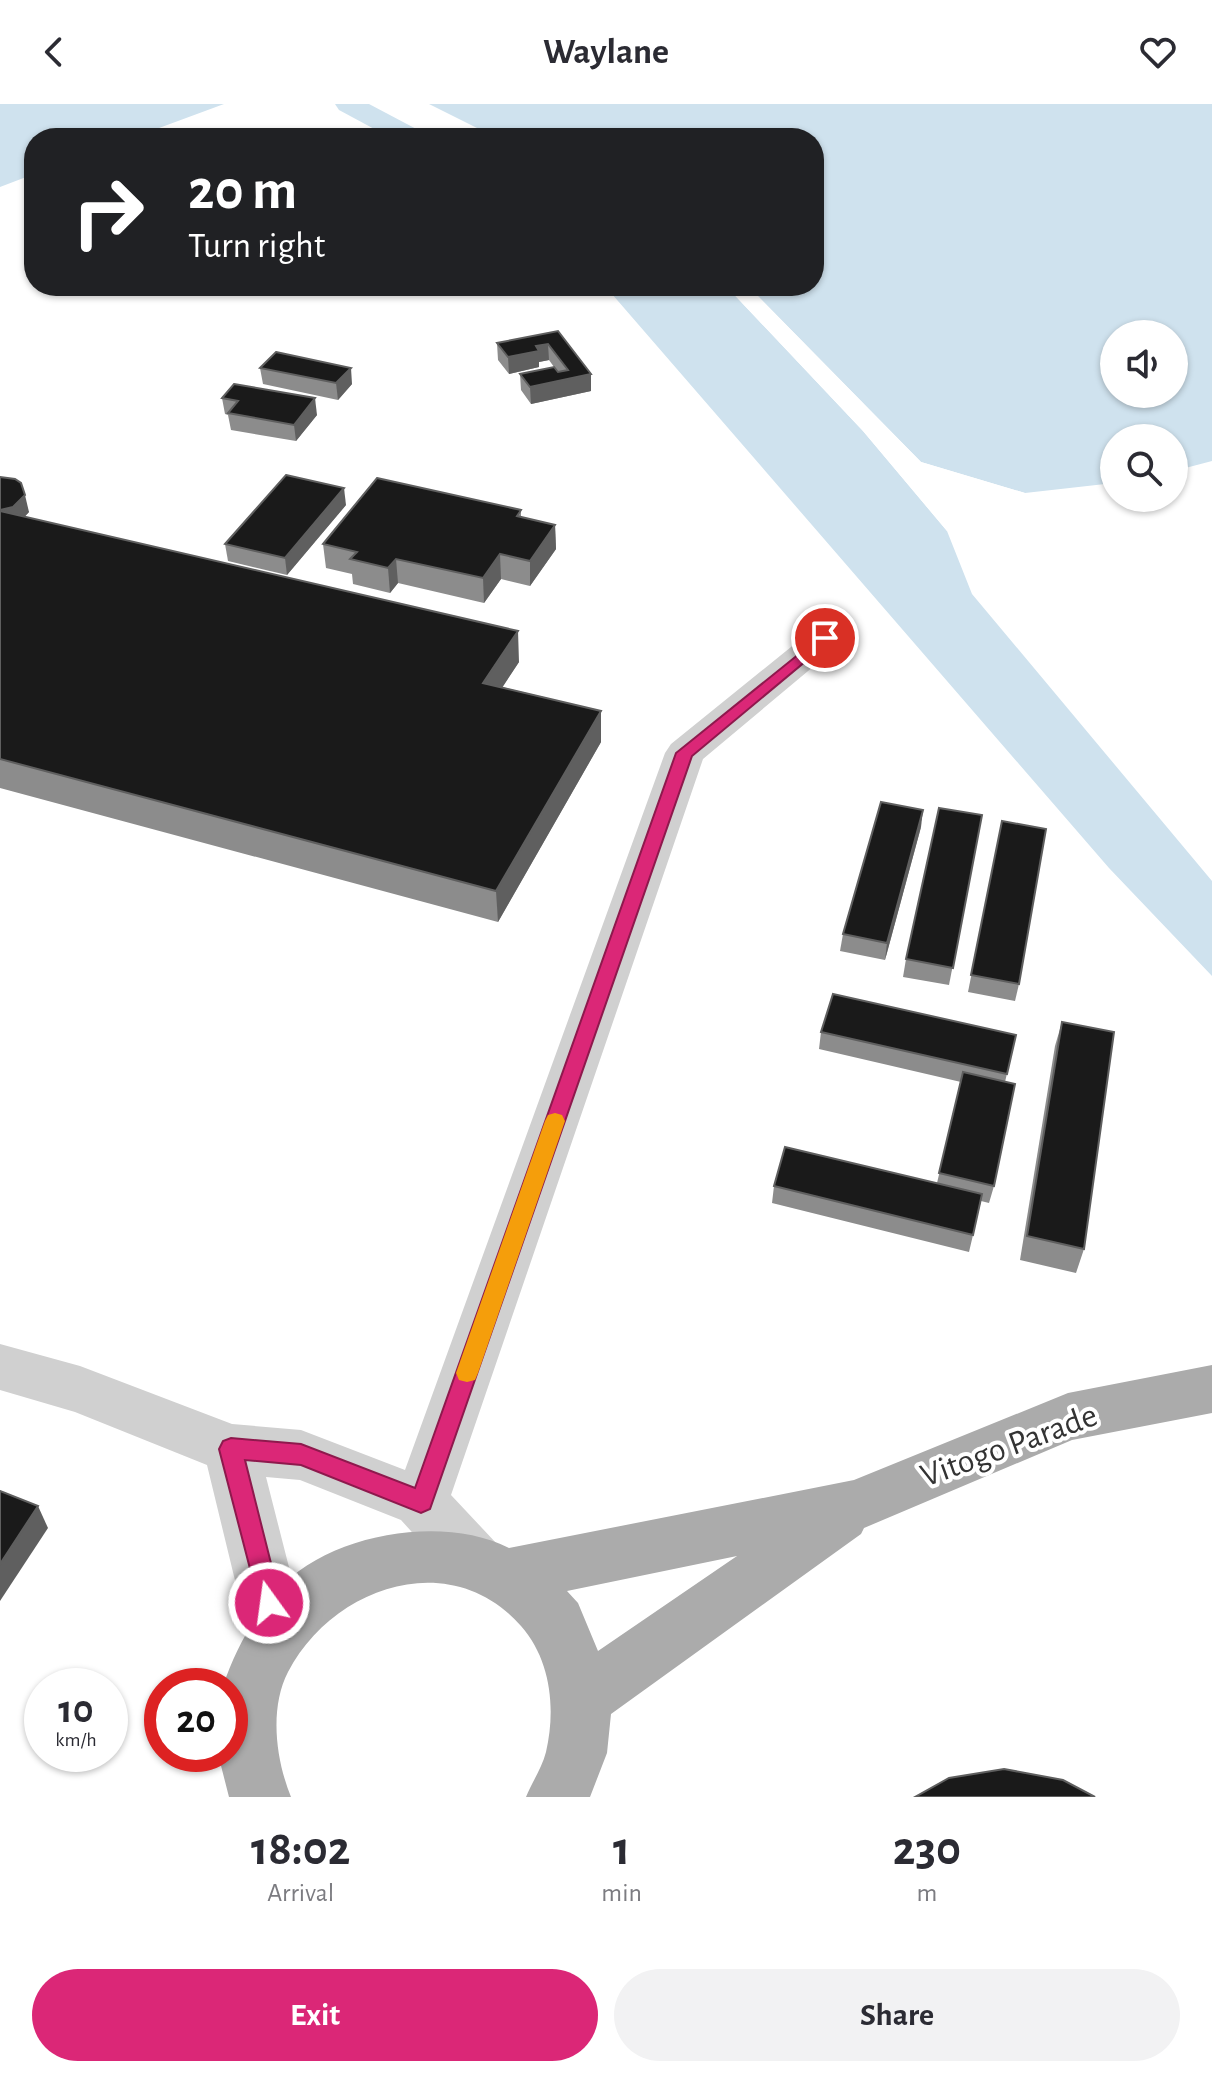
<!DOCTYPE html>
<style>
body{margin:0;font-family:"Alegreya Sans",sans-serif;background:#f2f2f3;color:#2b2b33;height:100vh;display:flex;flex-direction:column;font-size:30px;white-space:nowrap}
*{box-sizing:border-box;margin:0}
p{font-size:26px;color:#7c7c81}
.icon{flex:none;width:44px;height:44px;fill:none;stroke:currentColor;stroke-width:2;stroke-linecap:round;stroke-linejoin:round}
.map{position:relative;height:1693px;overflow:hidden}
.drawer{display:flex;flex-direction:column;background:#fff;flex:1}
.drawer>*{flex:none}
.guide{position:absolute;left:24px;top:24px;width:800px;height:168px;border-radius:32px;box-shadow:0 2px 6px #0004;background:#202124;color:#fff;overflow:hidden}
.controls{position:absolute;left:1100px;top:216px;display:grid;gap:16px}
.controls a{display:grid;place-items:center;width:88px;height:88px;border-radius:50%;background:#fff;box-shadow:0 2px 6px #0004;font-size:40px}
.speed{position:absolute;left:24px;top:1564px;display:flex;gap:16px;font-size:40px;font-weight:700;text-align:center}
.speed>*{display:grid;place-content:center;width:104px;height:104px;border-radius:50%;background:#fff;box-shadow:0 2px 6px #0004;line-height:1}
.speed small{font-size:20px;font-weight:400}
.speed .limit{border:12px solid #d22;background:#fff;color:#111}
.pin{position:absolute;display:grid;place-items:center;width:68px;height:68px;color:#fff;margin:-34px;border:4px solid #fff;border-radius:50%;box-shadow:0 2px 8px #0007}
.me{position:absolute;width:88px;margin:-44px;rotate:346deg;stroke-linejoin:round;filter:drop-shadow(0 0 6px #0008)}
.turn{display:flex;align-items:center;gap:28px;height:168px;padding:0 32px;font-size:36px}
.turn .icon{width:104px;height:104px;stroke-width:2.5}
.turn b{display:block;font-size:56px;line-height:68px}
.eta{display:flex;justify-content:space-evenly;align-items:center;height:136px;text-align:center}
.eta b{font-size:48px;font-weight:700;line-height:56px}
.action{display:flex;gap:16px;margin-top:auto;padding:16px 32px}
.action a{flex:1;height:92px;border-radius:48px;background:#db2777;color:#fff;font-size:32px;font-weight:700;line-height:92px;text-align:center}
.action a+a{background:#f2f2f3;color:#2b2b33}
header{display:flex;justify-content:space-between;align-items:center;height:104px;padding:0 32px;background:#fff;font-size:36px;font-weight:700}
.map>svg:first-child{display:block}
</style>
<header><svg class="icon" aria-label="back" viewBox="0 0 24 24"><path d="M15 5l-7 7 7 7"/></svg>Waylane<svg class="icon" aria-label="heart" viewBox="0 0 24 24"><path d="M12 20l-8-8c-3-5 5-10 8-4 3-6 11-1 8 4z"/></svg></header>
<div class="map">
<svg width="1212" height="1693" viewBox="0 0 1212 1693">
<rect width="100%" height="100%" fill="#fff"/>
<g fill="#cfe2ee" fill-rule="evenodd">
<polygon points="0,0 224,0 132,34 34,34 34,70 0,83"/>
<path d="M 429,0 L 1212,0 L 1212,357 L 1174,367 L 1174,334 L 1114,334 L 1114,379 L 1025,389 L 921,358 L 748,182 L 814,182 L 814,34 L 497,34 ZM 1114,230 L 1174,230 L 1174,290 L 1114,290 Z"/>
<polygon points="605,182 726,182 863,327 947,427 972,490 1212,777 1212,872 1109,764"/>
</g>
<g fill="#fff">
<polygon points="726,182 732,182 865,324 950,426 947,427 863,327"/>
<polygon points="744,182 748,182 921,358 1025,389 1021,392 919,361"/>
</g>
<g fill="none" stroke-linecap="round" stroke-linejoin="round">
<polygon fill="#cfe2ee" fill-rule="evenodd" points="335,0 369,0 422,28 426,34 391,34 339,6"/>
<polygon fill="#d0d0d0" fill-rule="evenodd" points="825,522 838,526 844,534 838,542 703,655 451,1391 497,1440 506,1459 497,1478 477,1486 457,1478 401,1416 300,1376 266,1373 306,1530 298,1550 277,1559 256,1550 248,1530 207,1361 75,1308 0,1286 0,1240 80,1262 232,1320 301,1326 405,1366 665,649 671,640 812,526"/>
<path fill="#ababab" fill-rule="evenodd" d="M 1212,1261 L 1212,1309 L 1072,1336 L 864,1424 L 861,1430 L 611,1610 L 607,1649 L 590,1693 L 526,1693 C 532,1678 542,1664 546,1648 C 556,1605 551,1556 521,1522 C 451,1442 333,1482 288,1568 C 269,1605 276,1656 291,1693 L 229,1693 L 218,1650 L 230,1650 L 230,1582 L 223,1582 C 235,1547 252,1515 277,1487 C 327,1430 442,1410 509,1444 L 854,1376 L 1068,1289 ZM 737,1452 L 598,1547 L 578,1499 L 567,1487 Z"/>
</g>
<g fill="#8c8c8c">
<polygon points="558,227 591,287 531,300 521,286 520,270 554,263 549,256 539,258 539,263 509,270 498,256 497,239"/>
<polygon points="260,264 352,280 338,296 263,280"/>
<polygon points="222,294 317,311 296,337 231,326 228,311 225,310"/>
<polygon points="0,373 29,408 24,413 519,558 502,583 601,607 601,638 498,818 0,684"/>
<polygon points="346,401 287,471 228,457 225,440"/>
<polygon points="521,406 521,413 555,421 556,445 530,482 501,475 484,499 398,479 390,489 353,480 352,470 326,464 323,440"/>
<polygon points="982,711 949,881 903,873 906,855"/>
<polygon points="1002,717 1019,880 1015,897 968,888"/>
<polygon points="921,723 885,856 840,847 843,830"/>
<polygon points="1062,918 1084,1145 1076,1169 1020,1156 1055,942"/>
<polygon points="821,928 1016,931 1005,978 994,1082 989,1099 981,1097 969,1148 772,1099 774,1082 937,1079 961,978 819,945"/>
</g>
<g fill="#5f5f5f">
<polygon points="548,240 549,256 539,258 539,263 509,270 508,253 536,242"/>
<polygon points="351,264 352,280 338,296 336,279"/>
<polygon points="591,270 591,287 531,300 530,283"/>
<polygon points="315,294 317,311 296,337 294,321"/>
<polygon points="344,384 346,401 287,471 285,454"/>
<polygon points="25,391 29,408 18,420 0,406"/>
<polygon points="555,421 556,445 530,482 530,457"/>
<polygon points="500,450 501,475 484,499 483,474"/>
<polygon points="396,455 398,479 390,489 388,464"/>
<polygon points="518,527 519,558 485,610 483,579"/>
<polygon points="601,607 601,638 498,818 496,787"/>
<polygon points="923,706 921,723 885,856 887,839"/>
<polygon points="38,1402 48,1424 0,1497 0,1460"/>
</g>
<g fill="#1a1a1a" stroke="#5f5f5f" stroke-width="2">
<polygon points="558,227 591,270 530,283 520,270 554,263 558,268 568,266 548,240 536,242 539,247 508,253 497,239"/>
<polygon points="276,248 351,264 336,279 260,264"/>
<polygon points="234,280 315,294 294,321 228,309 238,297 222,294"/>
<polygon points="286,371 344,384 285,454 225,440"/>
<polygon points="0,373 15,375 21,379 25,391 13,403 0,406"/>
<polygon points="377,374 521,406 517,412 555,421 530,457 500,450 483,474 396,455 388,464 350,455 357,448 323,440"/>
<polygon points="0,407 518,527 483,579 601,607 496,787 0,655"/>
<polygon points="881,698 923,706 887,839 843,830"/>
<polygon points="939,704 982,711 953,864 906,855"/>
<polygon points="1002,717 1046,725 1019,880 971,871"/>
<polygon points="833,890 1016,931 1007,970 821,928"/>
<polygon points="1062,918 1114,928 1084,1145 1027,1132"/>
<polygon points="963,968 1015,980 994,1082 939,1069"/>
<polygon points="785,1043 982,1090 973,1131 774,1082"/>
<polygon points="0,1387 38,1402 0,1460"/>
<polygon points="1004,1665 1063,1676 1095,1693 915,1693 949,1674"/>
</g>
<polygon fill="#db2777" stroke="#8e194d" stroke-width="2" points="825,529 830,530 830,537 692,652 430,1405 421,1409 301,1361 245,1356 281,1499 278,1507 269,1510 261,1507 219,1345 223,1337 231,1334 301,1340 415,1384 676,649"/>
<polygon fill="#f59e0b" points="555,1009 562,1011 565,1017 478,1269 475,1276 467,1278 459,1276 456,1269 545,1017 548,1011"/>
<g text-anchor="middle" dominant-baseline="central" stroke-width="8" stroke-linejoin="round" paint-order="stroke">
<g font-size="34" fill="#333" stroke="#fff">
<text transform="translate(1009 1342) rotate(-20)">Vitogo Parade</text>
</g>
</g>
</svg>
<div class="controls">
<a><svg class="icon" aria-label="sound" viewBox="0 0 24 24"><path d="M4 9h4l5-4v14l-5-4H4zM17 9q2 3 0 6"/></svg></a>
<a><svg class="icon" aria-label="search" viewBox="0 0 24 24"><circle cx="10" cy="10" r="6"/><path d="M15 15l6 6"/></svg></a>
</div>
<div class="speed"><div>10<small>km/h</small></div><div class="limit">20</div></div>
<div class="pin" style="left:825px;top:534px;background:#d93025"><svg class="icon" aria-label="arrive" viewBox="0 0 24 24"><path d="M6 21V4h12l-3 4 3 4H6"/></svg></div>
<svg class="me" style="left:269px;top:1499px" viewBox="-20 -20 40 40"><circle r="17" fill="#db2777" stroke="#fff" stroke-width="3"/><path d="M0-11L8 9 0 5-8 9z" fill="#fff"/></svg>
<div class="guide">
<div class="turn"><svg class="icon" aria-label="right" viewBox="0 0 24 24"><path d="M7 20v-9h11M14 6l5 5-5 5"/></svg><div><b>20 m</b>Turn right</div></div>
</div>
</div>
<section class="drawer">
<div class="eta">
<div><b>18:02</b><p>Arrival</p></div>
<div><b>1</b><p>min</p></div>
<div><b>230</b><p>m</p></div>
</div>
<div class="action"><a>Exit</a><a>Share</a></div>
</section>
